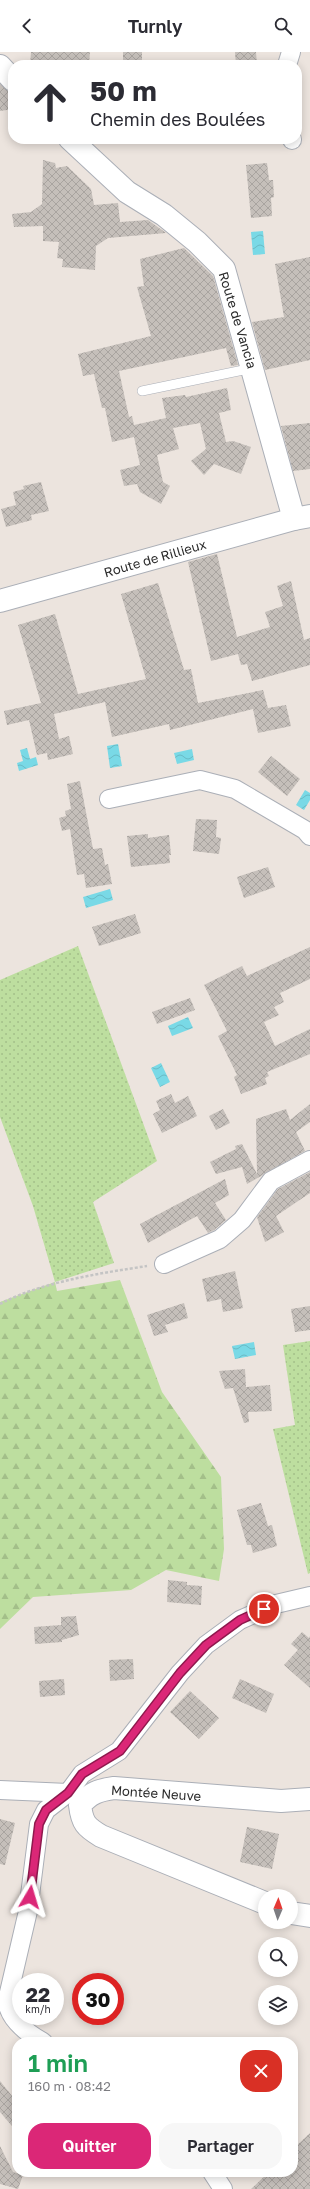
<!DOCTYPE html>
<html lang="fr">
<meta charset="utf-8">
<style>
body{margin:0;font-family:"Golos Text",sans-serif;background:#f7f7f7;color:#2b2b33;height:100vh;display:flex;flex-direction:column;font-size:15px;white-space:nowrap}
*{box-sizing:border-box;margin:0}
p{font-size:13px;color:#7c7c81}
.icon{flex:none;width:22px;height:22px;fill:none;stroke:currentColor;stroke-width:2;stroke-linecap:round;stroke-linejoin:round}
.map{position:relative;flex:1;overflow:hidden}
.details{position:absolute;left:12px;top:1985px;width:286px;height:140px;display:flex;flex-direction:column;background:#fff;border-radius:16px;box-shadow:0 2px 10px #0003}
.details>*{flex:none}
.guide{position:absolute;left:8px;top:8px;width:294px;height:84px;border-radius:16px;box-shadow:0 2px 10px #0003;background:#fff;color:#2b2b33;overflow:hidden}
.needle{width:26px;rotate:2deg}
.controls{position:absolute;left:258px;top:1837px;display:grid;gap:8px}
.controls a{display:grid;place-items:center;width:40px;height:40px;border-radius:50%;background:#fff;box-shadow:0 2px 10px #0003;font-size:20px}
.speed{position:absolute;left:12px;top:1921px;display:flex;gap:8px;font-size:20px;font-weight:700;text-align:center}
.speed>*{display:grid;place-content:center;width:52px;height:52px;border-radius:50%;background:#fff;box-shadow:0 2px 10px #0003;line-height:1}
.speed small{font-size:10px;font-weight:400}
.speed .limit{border:6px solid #d22;background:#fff;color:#111}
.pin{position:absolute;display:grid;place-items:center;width:34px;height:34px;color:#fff;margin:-17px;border:2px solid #fff;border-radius:50%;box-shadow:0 1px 4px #0007}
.me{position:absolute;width:44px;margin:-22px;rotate:7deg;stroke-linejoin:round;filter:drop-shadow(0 0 3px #0008)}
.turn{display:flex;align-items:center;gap:14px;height:84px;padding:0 16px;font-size:18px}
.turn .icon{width:52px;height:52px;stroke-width:2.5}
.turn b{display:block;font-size:28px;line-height:34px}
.round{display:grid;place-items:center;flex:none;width:42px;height:42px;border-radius:16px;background:#f7f7f7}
.overview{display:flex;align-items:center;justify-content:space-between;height:68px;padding:0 16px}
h1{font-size:24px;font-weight:600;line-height:30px;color:#1e9e55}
.primary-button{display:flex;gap:8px;margin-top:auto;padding:8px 16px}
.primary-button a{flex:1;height:46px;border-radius:16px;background:#db2777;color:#fff;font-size:16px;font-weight:600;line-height:46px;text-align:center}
.primary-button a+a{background:#f7f7f7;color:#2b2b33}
header{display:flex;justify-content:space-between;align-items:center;height:52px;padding:0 16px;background:#fff;font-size:18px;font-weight:600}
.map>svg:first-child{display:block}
</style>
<header><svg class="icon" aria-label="back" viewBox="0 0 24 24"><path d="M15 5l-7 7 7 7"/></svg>Turnly<svg class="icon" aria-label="search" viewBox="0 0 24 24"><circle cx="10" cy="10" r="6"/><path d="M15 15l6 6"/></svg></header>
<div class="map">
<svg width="310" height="2137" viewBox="0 0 310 2137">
<defs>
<pattern id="grass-dots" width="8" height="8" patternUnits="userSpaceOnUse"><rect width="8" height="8" fill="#bdde9f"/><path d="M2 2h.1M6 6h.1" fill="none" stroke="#a3bf89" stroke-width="1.8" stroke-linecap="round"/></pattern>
<pattern id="forest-firs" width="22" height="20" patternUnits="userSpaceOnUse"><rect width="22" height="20" fill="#bdde9f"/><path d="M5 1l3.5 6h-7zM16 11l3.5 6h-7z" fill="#a3bf89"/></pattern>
<pattern id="water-waves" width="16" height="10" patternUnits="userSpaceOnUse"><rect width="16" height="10" fill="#79d9e6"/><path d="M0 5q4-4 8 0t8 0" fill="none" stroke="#69bac5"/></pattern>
<pattern id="building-cross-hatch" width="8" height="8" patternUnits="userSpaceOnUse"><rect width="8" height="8" fill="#c5bfba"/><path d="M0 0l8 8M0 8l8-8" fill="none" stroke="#a9a4a0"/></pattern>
</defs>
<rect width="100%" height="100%" fill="#ece4de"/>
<g fill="url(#grass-dots)">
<polygon points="78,894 157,1109 93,1150 114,1211 55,1230 33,1154 0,1065 0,928"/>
<polygon points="310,1289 310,1521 308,1522 273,1377 295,1373 283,1293"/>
</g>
<polygon fill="url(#forest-firs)" points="120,1228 162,1340 221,1425 224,1497 219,1529 166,1518 131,1538 33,1545 0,1577 0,1250 55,1230 57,1239"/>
<g fill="url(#water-waves)">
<polygon points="263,179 265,202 253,203 251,180"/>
<polygon points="118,692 122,714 110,716 107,694"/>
<polygon points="27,696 30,707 36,705 38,713 19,719 17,711 23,709 20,698"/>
<polygon points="192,697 194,708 177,712 174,701"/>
<polygon points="305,738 310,741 310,748 304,758 296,753"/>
<polygon points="110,837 113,848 86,856 83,845"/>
<polygon points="188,965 193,976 172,984 168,974"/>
<polygon points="161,1011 170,1030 160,1035 151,1016"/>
<polygon points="254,1290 256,1303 235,1307 232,1294"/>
</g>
<g fill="url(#building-cross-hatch)">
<polygon points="31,0 90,0 89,13 30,13"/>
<rect x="123" y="0" width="19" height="13"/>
<polygon points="235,0 256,0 257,13 236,13"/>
<polygon points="0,32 9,40 13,40 13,57 0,59"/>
<polygon points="43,108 55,111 56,116 67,114 91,137 94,153 118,151 120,170 148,168 166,181 108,186 96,194 95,218 62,215 63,207 57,206 59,190 43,189 43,174 14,175 12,162 31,160 42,152"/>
<polygon points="267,111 269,128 273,128 274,145 271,146 272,164 251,166 246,113"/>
<polygon points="184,196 213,224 238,313 231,314 226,296 119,319 129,365 132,364 134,373 166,366 162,346 185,343 186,345 227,336 231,358 219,361 226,390 233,389 251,395 241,422 214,412 204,423 191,409 206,397 200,371 173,376 179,397 157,403 163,430 170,434 161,452 140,440 137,432 124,434 120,418 140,413 134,385 112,390 105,356 102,356 94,322 83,324 78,302 151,284 137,235 144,234 140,207"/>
<polygon points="310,205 310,308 265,318 252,270 284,265 275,212"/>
<polygon points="310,371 310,417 293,419 281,374"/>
<polygon points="41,430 49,459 31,463 32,468 6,475 1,457 16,453 13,440 24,437 23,434"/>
<polygon points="217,502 237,585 270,575 265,560 283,554 277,534 291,529 304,588 310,586 310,613 252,629 247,612 241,613 238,602 211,609 188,510"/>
<polygon points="158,531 184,618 191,617 198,651 263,638 268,656 286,653 291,674 258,681 253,657 170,678 169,672 112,685 105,650 54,662 59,687 69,684 73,702 48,708 47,701 37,703 29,668 7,673 4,659 41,651 18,573 55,562 78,642 146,627 121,542"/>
<polygon points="271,704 300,727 287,744 258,720"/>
<polygon points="80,729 93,797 102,796 105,813 108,812 112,832 86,836 84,822 77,823 70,777 62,779 59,766 66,764 65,759 71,757 67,732"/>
<polygon points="196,767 217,768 216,785 221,786 219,802 193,799"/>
<polygon points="148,782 148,786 169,783 171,803 169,803 170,811 131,815 127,784"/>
<polygon points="268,815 275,835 244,846 237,825"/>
<polygon points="135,862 141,881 99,894 92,875"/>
<polygon points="310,895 310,927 280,941 284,950 274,955 279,963 264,970 275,994 310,977 310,1002 267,1020 269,1024 265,1026 267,1032 241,1042 234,1025 237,1023 218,984 227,979 204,933 242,914 247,924"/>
<polygon points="190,946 195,958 157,972 152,960"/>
<polygon points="171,1042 175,1051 188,1044 197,1064 162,1081 153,1062 160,1058 156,1049"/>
<polygon points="310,1052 310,1070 296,1080 305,1099 247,1132 242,1115 216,1122 210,1110 236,1097 235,1094 242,1092 257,1122 256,1067 286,1057 290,1068"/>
<polygon points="223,1057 230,1071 216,1078 209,1064"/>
<polygon points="310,1120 310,1141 276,1164 284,1180 265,1190 257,1165 278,1137"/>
<polygon points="225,1127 229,1143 215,1151 226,1168 214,1178 208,1181 197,1164 148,1191 140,1172"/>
<polygon points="235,1219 243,1256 223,1260 221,1247 207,1250 202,1227"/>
<polygon points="184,1251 188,1266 165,1273 168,1280 154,1284 147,1263"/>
<polygon points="310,1254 310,1278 295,1280 291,1257"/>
<polygon points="245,1317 246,1335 270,1333 272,1359 248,1360 249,1370 244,1371 233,1336 225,1337 219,1319"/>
<polygon points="261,1451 268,1474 272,1473 277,1494 253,1501 251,1493 247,1493 237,1458"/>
<polygon points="168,1528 187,1530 187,1533 202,1534 201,1553 167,1550"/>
<polygon points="76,1564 79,1583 62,1588 62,1590 35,1592 34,1575 61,1573 61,1565"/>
<polygon points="302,1580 309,1586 310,1584 310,1636 284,1613 298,1598 291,1592"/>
<polygon points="133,1607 134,1627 110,1629 109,1608"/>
<polygon points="64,1627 65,1643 40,1645 39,1629"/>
<polygon points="240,1627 274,1642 266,1661 232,1646"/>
<polygon points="190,1639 219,1666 199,1687 170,1660"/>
<polygon points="0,1767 15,1771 5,1813 0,1812"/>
<polygon points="247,1775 279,1782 272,1817 240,1810"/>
<polygon points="0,2029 17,2050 17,2080 0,2060"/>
<polygon points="310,2081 310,2137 251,2137 269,2120 293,2120 293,2097"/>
<polygon points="0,2094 13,2120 23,2123 18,2137 0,2132"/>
</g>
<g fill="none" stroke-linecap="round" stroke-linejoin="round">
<defs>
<polyline id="lane" points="142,339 253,316"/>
<g id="street">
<polyline points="287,13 291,0"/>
<polyline points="292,87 292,88"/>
<polyline points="109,747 200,728 235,737 305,778 310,784"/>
<polyline points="164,1212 220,1187 242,1168 271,1129 310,1108"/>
<polyline points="0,1738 68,1741 82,1722 119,1699 180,1621 206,1593 240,1568 276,1552 310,1544"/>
<path d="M 43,1990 C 27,1981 9,1967 7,1949 L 28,1859 L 39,1772 L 46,1758 L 68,1741 L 73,1742"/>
<polyline points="212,2120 223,2137"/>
</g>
<g id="secondary">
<polyline points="0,14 13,28"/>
<polyline points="70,87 127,140 164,163 197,190 224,217 294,467"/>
<polyline points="0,549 294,467 310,464"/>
<path d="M 265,1851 L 101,1784 C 86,1775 82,1771 80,1753 C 90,1741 99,1738 114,1736 L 281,1749 L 310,1747"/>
<polyline points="291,1861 310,1864"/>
</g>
</defs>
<use href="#lane" stroke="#abafb7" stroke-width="10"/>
<use href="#street" stroke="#abafb7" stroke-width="20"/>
<use href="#secondary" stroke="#abafb7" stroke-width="24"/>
<path stroke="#c4c4c4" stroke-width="2.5" stroke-dasharray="3 2" stroke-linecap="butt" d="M 0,1252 C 41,1230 101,1221 147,1214"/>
<use href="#lane" stroke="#fff" stroke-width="9"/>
<use href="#street" stroke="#fff" stroke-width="18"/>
<use href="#secondary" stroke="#fff" stroke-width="22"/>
</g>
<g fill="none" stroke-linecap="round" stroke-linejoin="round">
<defs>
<polyline id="route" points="30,1845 39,1772 46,1758 68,1741 82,1722 120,1699 180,1621 206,1593 240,1568 264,1557"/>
</defs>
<use href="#route" stroke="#8e194d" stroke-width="10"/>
<use href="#route" stroke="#db2777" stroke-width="7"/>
</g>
<g text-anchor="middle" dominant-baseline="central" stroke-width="3" stroke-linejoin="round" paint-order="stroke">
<g font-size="13" fill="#2b2b2b" stroke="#fff">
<text transform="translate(238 268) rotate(73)">Route de Vancia</text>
<text transform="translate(155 506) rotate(-16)">Route de Rillieux</text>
<text transform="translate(156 1741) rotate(4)">Montée Neuve</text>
</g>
</g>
</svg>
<div class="controls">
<a><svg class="needle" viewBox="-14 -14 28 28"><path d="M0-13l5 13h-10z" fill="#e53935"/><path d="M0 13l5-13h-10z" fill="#7c7c81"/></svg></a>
<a><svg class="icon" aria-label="search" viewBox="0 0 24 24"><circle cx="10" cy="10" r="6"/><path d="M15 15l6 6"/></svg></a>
<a><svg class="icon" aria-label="layers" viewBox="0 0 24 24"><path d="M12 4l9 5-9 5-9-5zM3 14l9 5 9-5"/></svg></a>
</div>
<div class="speed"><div>22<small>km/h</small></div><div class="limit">30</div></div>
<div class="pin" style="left:264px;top:1557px;background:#d93025"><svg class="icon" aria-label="arrive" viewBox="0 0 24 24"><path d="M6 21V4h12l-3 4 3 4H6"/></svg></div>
<svg class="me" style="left:30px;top:1845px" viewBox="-20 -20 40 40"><path d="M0-17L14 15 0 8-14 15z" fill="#db2777" stroke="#fff" stroke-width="4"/></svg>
<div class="guide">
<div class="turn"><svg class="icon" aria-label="ahead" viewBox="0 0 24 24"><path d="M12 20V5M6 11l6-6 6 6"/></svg><div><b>50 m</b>Chemin des Boulées</div></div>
</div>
<section class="details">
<div class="overview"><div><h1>1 min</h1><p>160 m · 08:42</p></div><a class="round" style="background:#d93025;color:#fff"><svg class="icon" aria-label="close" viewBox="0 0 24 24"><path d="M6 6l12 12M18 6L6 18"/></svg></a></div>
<div class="primary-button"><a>Quitter</a><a>Partager</a></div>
</section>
</div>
